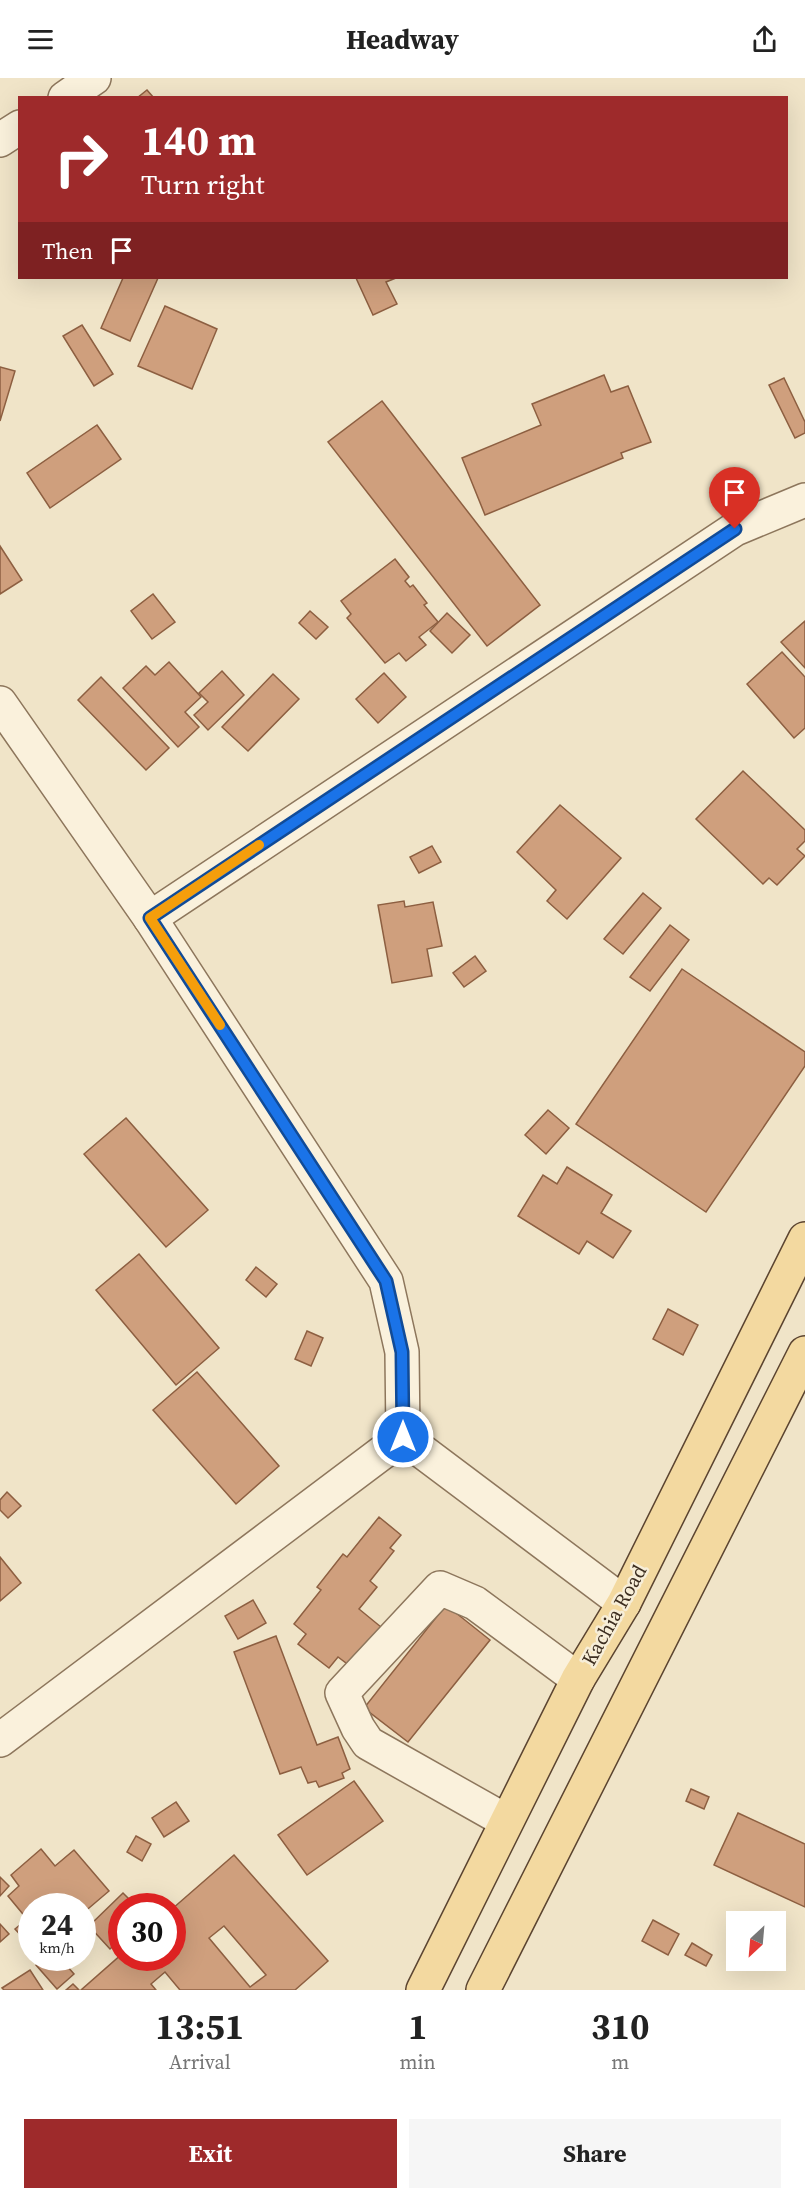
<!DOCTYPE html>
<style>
body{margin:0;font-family:"Source Serif 4",serif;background:#f6f6f6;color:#222;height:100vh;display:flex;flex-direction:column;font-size:22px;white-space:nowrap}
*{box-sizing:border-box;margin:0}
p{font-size:20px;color:#767676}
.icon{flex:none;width:33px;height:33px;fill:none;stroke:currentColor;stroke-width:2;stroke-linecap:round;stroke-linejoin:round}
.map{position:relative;height:1912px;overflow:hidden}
.panel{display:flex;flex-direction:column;background:#fff;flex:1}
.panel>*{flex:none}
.banner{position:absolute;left:18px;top:18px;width:770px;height:183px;border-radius:0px;box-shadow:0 6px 24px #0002;background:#9e2a2b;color:#fff;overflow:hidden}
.needle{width:39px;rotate:206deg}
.fabs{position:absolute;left:726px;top:1833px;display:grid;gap:12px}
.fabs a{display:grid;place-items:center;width:60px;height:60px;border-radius:0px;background:#fff;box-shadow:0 6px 24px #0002;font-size:30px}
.speed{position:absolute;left:18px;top:1815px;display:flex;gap:12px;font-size:30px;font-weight:700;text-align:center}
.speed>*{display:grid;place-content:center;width:78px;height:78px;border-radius:50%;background:#fff;box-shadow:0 6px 24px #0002;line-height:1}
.speed small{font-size:15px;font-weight:400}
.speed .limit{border:9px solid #d22;background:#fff;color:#111}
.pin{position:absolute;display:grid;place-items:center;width:51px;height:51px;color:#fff;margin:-62px -26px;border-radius:50% 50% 50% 0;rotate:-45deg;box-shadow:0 0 6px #0007}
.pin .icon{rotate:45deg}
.me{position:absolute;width:66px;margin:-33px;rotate:0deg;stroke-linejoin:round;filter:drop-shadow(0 0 4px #0008)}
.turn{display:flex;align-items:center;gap:21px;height:126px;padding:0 24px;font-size:27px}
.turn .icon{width:78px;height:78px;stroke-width:2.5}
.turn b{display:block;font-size:42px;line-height:51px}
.then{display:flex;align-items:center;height:57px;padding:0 24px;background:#0003;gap:12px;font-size:22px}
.eta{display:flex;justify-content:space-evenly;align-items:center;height:102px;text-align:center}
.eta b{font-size:36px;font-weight:700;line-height:42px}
.cta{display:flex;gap:12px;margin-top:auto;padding:12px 24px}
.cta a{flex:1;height:69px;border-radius:0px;background:#9e2a2b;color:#fff;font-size:24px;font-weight:700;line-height:69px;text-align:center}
.cta a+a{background:#f6f6f6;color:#222}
header{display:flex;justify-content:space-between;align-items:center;height:78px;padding:0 24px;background:#fff;font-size:27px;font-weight:700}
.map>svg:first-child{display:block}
</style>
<header><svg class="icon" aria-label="menu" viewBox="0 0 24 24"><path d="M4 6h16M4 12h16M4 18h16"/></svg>Headway<svg class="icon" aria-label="share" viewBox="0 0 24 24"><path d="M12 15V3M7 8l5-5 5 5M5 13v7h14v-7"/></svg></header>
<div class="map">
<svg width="805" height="1912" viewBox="0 0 805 1912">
<rect width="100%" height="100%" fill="#f0e4c8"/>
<g fill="#cf9f7d" stroke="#8d5f41" stroke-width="1.5" fill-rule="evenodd">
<polygon points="147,12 154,20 137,20"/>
<polygon points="123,200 158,200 130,263 101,250"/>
<polygon points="356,200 396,200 386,204 397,226 373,237"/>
<polygon points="165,228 217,251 192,311 138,288"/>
<polygon points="82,247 113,296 94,308 63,258"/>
<polygon points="0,289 15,293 0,343"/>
<polygon points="604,297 611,314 628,308 651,364 621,375 623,380 485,437 462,380 541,347 532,326"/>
<polygon points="784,300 805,344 805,355 795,360 769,307"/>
<polygon points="382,323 540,527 487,568 328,364"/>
<polygon points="97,347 121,381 50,430 27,395"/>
<polygon points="0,468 22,502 0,516"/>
<polygon points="395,481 409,499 405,503 410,509 413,507 427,525 424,527 438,544 419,559 426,567 406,583 399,575 385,585 347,540 351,536 341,523"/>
<polygon points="153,516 175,544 152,561 131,533"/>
<polygon points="310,533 328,549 316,561 299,545"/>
<polygon points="447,535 470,557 452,575 430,553"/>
<polygon points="805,543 805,590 781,564"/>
<polygon points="782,574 805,599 805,650 794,660 747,606"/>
<polygon points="169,584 201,619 185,634 199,649 178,669 123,610 146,588 155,597"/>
<polygon points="222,593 244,617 208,652 194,637 208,624 199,615"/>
<polygon points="384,595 406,619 378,645 356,621"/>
<polygon points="273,596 299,621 248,673 222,649"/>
<polygon points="101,599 169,670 146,692 78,622"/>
<polygon points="743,693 805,752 805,763 797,771 805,778 777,807 769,800 763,806 696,741"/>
<polygon points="560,727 621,780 567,841 547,823 556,812 517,774"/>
<polygon points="432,768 441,784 419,795 410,779"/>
<polygon points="643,815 661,830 623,876 604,861"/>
<polygon points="404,823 405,829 433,824 442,868 427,871 432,898 392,905 378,827"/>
<polygon points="670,847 689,862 650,913 630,899"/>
<polygon points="475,878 486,893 464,909 453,895"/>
<polygon points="682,891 805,974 805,988 706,1134 576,1046"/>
<polygon points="548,1032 569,1050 546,1076 525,1057"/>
<polygon points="126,1040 208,1132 166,1169 84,1076"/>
<polygon points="567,1089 612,1117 601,1135 631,1153 613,1180 587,1163 579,1176 518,1138 543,1097 557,1106"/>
<polygon points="139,1176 219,1270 176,1307 96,1212"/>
<polygon points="256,1189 277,1206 266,1219 246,1202"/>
<polygon points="668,1231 698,1247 683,1277 653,1261"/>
<polygon points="307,1253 323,1260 311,1288 295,1281"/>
<polygon points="197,1294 279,1388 236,1426 153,1332"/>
<polygon points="7,1414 21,1428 8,1440 0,1432 0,1422"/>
<polygon points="379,1439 401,1457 390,1470 394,1473 370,1503 377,1509 359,1531 381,1549 350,1588 338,1579 329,1590 298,1566 306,1556 294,1546 321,1512 317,1509 343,1476 347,1479"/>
<polygon points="0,1479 21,1505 0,1523"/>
<polygon points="253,1522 266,1545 238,1561 225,1538"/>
<polygon points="446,1527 490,1562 408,1664 364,1630"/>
<polygon points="276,1558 317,1667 338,1659 350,1691 342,1695 344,1700 319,1709 316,1703 308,1705 301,1689 280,1696 234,1574"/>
<polygon points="354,1703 383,1743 307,1797 278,1757"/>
<polygon points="691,1711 709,1719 704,1731 686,1723"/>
<polygon points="176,1724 189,1743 164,1759 152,1740"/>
<polygon points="738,1735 805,1766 805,1829 714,1787"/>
<polygon points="136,1758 151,1766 142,1783 127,1774"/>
<polygon points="41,1771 55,1788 74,1772 109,1813 82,1836 82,1828 32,1828 32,1869 15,1851 27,1841 8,1818 19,1808 11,1797"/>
<path d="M 234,1777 L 328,1883 L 295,1912 L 180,1912 L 165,1894 L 151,1906 L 156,1912 L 81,1912 L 122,1876 L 122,1880 L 172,1880 L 172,1831 ZM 224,1848 L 266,1897 L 250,1909 L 209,1860 Z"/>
<polygon points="0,1799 9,1808 0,1818"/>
<polygon points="123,1815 136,1828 122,1828 122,1860 110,1871 89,1848"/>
<polygon points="653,1842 679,1856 668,1877 642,1863"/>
<polygon points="0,1846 9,1856 0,1864"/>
<polygon points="692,1865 712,1877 706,1888 685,1877"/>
<polygon points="45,1880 60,1880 74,1896 57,1911 36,1887"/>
<polygon points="30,1892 43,1912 4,1912 2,1910"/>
<polygon points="73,1906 79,1912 66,1912"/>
</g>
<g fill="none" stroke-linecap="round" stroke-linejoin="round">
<defs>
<g id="minor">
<polyline points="65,20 94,0"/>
<polyline points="0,62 20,49"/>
<polyline points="0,625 150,840 386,1203 402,1274 403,1359 624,1525"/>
<polyline points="150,840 735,451 805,422"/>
<polyline points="0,1662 403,1359"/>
<polyline points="506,1743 368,1665 358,1650 342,1615 440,1510 475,1525 578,1601"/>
</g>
<g id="major">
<polyline points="423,1912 578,1601 624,1525 805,1161"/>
<polyline points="483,1912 805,1275"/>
</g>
</defs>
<use href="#minor" stroke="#8d765c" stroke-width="36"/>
<use href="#major" stroke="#5b4430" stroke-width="36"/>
<use href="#minor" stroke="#faf1dc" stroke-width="33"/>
<use href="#major" stroke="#f3d9a0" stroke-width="33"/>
</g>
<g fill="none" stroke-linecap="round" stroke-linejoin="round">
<defs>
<polyline id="route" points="403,1359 402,1274 386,1203 150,840 735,451"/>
</defs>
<use href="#route" stroke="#114b97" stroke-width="15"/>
<use href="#route" stroke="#1a73e8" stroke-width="10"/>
<polyline stroke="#f59e0b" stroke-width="10" points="220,947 150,840 259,767"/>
</g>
<g text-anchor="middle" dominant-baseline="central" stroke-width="5" stroke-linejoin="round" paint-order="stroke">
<g font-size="20" fill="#3d2e20" stroke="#f7eed8">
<text transform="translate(614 1537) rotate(-61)">Kachia Road</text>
</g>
</g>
</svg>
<div class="fabs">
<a><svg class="needle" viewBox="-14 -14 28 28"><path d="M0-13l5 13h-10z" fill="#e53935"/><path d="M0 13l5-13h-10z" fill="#767676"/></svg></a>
</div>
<div class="speed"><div>24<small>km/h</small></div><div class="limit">30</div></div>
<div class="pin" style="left:735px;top:451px;background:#d93025"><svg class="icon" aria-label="arrive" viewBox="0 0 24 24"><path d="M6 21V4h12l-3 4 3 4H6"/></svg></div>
<svg class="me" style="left:403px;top:1359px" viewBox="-20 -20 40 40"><circle r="17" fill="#1a73e8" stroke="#fff" stroke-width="3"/><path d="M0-11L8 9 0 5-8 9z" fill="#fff"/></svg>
<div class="banner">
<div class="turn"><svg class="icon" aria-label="right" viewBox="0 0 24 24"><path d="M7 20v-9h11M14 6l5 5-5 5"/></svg><div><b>140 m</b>Turn right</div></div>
<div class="then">Then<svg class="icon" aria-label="arrive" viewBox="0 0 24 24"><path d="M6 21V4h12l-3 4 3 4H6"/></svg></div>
</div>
</div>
<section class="panel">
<div class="eta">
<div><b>13:51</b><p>Arrival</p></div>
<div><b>1</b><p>min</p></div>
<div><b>310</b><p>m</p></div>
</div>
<div class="cta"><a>Exit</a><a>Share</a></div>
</section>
